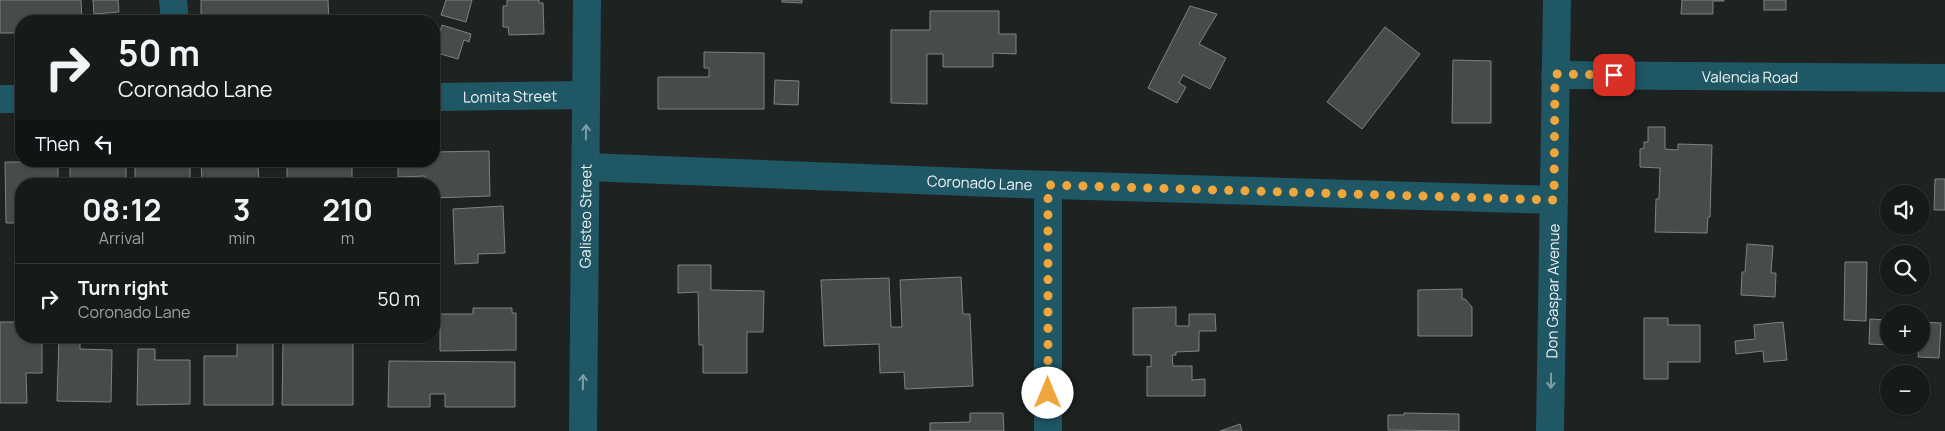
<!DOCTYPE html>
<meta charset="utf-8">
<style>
body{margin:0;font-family:Manrope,sans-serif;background:#1f2322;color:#f1f3f6;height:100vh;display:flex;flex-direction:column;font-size:19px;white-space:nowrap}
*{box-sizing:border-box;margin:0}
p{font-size:16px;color:#9ea1a2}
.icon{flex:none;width:28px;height:28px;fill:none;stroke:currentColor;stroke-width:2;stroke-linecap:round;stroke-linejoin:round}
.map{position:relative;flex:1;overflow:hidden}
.panel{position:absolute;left:15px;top:178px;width:425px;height:165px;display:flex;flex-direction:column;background:#161a19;border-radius:20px;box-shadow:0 1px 4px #0004,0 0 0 1px #353838}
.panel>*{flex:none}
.hud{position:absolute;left:15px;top:15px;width:425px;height:152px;border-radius:20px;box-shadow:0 1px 4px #0004,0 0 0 1px #353838;background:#161a19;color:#f1f3f6;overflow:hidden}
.tools{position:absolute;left:1880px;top:185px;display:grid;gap:10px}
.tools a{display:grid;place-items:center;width:50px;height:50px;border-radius:50%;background:#161a19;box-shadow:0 1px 4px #0004,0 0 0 1px #353838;font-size:25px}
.pin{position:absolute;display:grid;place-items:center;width:42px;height:42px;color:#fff;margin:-21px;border-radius:10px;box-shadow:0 2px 8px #0006}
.me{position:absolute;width:55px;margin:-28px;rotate:0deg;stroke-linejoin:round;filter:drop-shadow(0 0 4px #0008)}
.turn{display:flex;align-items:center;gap:18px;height:105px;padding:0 20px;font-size:22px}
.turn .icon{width:65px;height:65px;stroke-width:2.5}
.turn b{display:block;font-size:35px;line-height:42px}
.then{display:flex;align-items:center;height:48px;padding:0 20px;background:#0003;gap:10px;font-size:19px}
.eta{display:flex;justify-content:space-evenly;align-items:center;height:85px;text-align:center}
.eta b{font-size:30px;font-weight:700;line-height:35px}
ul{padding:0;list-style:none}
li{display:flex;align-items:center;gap:15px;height:70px;padding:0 20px;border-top:1px solid #353838}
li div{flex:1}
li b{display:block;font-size:19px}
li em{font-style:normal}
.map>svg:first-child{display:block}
</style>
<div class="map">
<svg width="1945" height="431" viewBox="0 0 1945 431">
<rect width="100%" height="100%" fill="#1e2221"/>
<g fill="#474b49" stroke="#7e8280">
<polygon points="0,0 81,0 82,21 21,21 21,33 0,33"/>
<polygon points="93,0 118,0 119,12 94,14"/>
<polygon points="201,0 328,0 329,21 201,21"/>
<polygon points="446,0 472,0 466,22 441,15"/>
<polygon points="507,0 539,0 539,3 543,3 544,34 509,35 508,27 503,27 503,6 507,6"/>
<polygon points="782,0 802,0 802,3 782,2"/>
<polygon points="1682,0 1724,0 1724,1 1713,1 1713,14 1681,14"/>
<rect x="1764" y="0" width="22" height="10"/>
<polygon points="1190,6 1217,14 1199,44 1226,58 1210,89 1183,75 1179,83 1186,87 1177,103 1148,88"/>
<polygon points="930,11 999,11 999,34 1016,34 1016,54 993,53 993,67 943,67 943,54 927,54 927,104 891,103 891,30 930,30"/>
<polygon points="442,25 471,34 469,42 464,40 458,59 434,52"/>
<polygon points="1385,27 1420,54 1362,129 1327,102"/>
<polygon points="704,52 764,53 764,109 658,109 658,77 709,77 709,68 704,68"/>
<polygon points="1453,60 1491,61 1491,123 1452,123"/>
<polygon points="775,80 799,81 798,105 774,104"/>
<polygon points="1648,127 1665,127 1665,149 1678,150 1678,144 1712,145 1710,217 1708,217 1707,233 1655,232 1656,199 1659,199 1660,168 1640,167 1640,149 1644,148 1644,142 1648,142"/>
<polygon points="489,151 490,196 434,198 434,184 425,184 425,176 398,177 398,161 434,161 434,152"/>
<polygon points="83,161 126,161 126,184 70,184 70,167 83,167"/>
<rect x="135" y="161" width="55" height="23"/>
<polygon points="201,161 239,161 240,166 258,165 259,184 202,184"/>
<rect x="287" y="161" width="65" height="23"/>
<polygon points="5,162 58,162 58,184 21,184 21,223 6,223"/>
<polygon points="1935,179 1945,179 1945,210 1934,210"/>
<polygon points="503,206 505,253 478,254 478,263 455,264 453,209"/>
<polygon points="1747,244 1773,246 1771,273 1776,273 1775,297 1741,295 1742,272 1745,272"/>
<polygon points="1845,262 1867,262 1866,321 1844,320"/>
<polygon points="678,265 711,265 711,290 764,291 763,332 747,332 747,373 703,373 703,345 699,345 698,292 678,293"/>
<polygon points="961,277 963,314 970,314 973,386 905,389 904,372 880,373 879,344 824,346 821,280 889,278 891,327 902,327 900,280"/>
<polygon points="1462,289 1462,299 1465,299 1472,307 1472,336 1418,336 1418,290"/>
<polygon points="1176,307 1176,326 1189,326 1189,314 1215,314 1216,331 1199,331 1199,351 1176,352 1176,355 1172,355 1173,366 1192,366 1192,380 1205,379 1205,396 1147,396 1147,366 1151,367 1151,355 1133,355 1133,308"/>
<polygon points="473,308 512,308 512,313 516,313 516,350 440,351 440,314 473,314"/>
<polygon points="1644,318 1668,318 1668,325 1700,325 1700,362 1668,362 1668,379 1644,379"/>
<polygon points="1870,319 1889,320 1889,345 1869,344"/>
<polygon points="0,322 21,322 21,336 42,336 42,373 26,373 27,403 0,403"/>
<polygon points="1783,322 1787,360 1764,362 1763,351 1736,354 1735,341 1755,339 1754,325"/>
<polygon points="1921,322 1941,323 1939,358 1918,357 1919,347 1905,346 1921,346"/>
<polygon points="59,336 80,336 80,349 112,350 111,402 57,401"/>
<polygon points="283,341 353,341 353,405 282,405"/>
<polygon points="237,343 273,343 273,405 204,405 204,356 237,356"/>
<polygon points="138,349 155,349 155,360 190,360 190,404 137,405"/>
<polygon points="389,361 515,362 515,407 445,407 445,394 430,394 430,407 388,407"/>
<polygon points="970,413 1003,413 1004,431 930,431 930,423 970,422"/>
<polygon points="1404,413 1459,414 1459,431 1388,430 1388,415 1404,415"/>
<polygon points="1240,424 1242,431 1220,431"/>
</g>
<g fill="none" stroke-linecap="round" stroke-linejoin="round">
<g stroke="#1f5765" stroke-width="28">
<polyline points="173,0 175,21"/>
<path id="s1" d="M 1555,75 L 1945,78"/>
<path id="s2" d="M 434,97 L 586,95"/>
<polyline points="0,99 21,99"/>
<path id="s3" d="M 586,167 L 1020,184 L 1554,200"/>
<path id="s4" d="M 583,431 L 587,0"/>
<polyline points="1048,431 1048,185"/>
<path id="s5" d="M 1550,431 L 1557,0"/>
</g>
</g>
<defs><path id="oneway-shaft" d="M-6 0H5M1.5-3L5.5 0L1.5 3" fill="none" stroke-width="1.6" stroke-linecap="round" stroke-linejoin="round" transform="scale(1.25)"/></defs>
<g stroke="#7e9da5">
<use href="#oneway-shaft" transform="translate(586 132) rotate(-89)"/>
<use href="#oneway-shaft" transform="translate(1551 381) rotate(91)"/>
<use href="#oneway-shaft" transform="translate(583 382) rotate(-89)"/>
</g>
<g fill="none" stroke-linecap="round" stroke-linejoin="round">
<polyline stroke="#efa73d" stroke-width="9" stroke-dasharray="0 16.2" points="1048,393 1048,185 1554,200 1555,74 1614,75"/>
</g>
<g text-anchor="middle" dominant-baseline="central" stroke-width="5" stroke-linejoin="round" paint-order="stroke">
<g font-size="15" fill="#f1f3f3" stroke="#151818">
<text stroke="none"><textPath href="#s1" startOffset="195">Valencia Road</textPath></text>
<text stroke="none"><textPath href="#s2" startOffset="76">Lomita Street</textPath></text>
<text stroke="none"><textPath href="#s3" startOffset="394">Coronado Lane</textPath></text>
<text stroke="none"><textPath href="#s4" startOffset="215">Galisteo Street</textPath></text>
<text stroke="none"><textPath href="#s5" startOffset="140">Don Gaspar Avenue</textPath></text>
</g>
</g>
</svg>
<div class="tools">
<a><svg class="icon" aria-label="sound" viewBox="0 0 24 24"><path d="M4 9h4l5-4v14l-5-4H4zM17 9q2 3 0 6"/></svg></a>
<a><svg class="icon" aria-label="search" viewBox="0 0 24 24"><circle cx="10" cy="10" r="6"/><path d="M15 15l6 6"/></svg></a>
<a>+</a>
<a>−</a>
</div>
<div class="pin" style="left:1614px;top:75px;background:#d93025"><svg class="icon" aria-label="arrive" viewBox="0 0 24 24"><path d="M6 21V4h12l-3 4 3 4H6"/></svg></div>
<svg class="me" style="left:1048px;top:393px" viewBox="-20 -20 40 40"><circle r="19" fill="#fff"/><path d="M0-13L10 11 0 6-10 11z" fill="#efa73d"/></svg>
<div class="hud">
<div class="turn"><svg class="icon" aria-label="right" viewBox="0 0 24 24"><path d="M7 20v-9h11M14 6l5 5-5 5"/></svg><div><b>50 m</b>Coronado Lane</div></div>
<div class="then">Then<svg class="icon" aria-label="left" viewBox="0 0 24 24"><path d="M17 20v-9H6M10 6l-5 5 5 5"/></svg></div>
</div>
<section class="panel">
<div class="eta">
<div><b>08:12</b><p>Arrival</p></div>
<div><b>3</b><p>min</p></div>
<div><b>210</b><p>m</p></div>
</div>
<ul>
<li><svg class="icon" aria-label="right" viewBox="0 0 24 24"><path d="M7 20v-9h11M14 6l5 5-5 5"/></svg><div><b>Turn right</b><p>Coronado Lane</p></div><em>50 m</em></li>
</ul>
</section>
</div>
